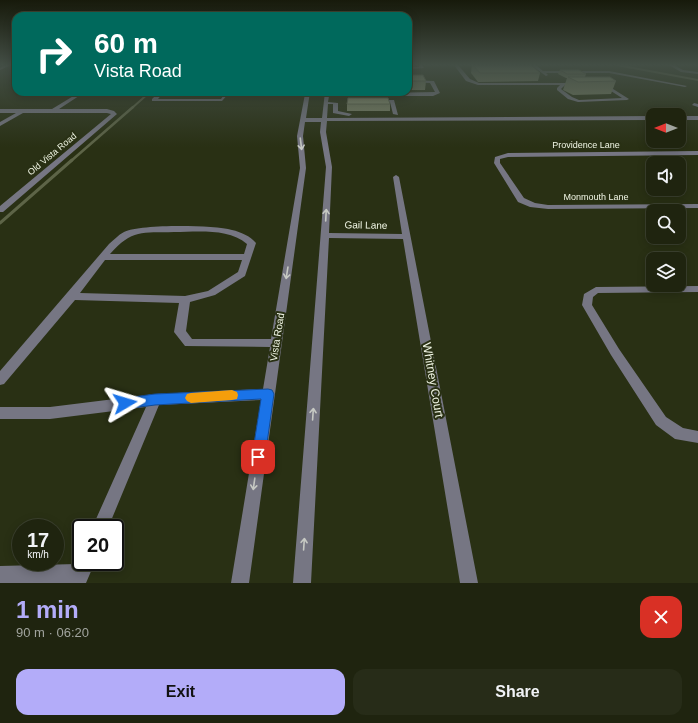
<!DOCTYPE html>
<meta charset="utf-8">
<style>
body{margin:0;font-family:Helvetica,sans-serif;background:#272c18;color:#f1f3f6;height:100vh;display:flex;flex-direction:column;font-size:15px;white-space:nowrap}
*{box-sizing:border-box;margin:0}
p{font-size:13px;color:#a1a49e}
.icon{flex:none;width:22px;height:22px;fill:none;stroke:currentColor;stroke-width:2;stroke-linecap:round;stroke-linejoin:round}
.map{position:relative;height:583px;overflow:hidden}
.side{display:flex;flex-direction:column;background:#1f240f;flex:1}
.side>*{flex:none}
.hud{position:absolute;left:12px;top:12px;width:400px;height:84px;border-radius:12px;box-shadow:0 2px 10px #0003,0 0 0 1px #3c412f;background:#00695c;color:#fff;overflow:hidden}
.needle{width:26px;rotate:270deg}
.controls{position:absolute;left:646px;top:108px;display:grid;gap:8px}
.controls a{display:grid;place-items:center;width:40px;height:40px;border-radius:8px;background:#1f240f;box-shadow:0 2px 10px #0003,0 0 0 1px #3c412f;font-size:20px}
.speed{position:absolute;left:12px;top:519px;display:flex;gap:8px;font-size:20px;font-weight:700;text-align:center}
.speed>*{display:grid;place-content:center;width:52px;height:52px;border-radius:50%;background:#1f240f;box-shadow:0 2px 10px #0003,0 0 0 1px #3c412f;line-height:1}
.speed small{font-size:10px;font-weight:400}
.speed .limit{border:2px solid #111;border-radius:6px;background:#fff;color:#111}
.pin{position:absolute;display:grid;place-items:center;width:34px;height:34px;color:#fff;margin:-17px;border-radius:8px;box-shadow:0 2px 6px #0006}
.me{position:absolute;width:44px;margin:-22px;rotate:83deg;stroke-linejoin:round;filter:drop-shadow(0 0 3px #0008)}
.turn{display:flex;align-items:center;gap:14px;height:84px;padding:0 16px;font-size:18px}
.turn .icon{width:52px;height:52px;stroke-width:2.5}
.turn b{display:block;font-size:28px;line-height:34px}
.round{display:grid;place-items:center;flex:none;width:42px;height:42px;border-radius:12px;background:#272c18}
.overview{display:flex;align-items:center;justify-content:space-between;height:68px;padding:0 16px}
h1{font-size:24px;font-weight:700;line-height:30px;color:#b3acf9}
.primary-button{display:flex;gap:8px;margin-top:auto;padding:8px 16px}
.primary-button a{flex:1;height:46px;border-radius:12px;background:#b3acf9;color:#111;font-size:16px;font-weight:700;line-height:46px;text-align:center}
.primary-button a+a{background:#272c18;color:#f1f3f6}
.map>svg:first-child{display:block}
</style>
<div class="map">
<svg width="698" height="583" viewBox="0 0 698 583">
<rect width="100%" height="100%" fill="#293014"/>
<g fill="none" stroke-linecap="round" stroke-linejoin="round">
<g stroke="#5d6447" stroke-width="2">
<polyline points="617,65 698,80"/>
<polyline points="132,108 150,92"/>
</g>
<polyline stroke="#5d6447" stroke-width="2.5" points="71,161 133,107"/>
<polyline stroke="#5d6447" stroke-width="3" points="0,223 72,160"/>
<g fill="#767683" fill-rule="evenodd">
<polygon points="5,65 11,65 0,70 0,68"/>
<polygon points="418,65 422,65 424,68 408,69 408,67 419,67"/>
<polygon points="454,65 458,65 470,79 479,83 579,83 581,85 565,85 561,89 572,97 579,100 622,98 600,84 602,82 629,99 627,100 578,102 568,99 557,90 557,88 560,85 478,85 466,81"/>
<polygon points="531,65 536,65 543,71 609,71 687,86 685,87 609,73 546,73 548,75 546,76"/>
<polygon points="669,65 674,65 683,70 698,72 698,74 681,72"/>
<path d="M 408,80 L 434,81 L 440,93 L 433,96 L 329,96 L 328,102 L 338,103 L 338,111 L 352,114 L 349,116 L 333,113 L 333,104 L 328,104 L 327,118 L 653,116 L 653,120 L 327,121 L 326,132 L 332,167 L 329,233 L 402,234 L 393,177 L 396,175 L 399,177 L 478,583 L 460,583 L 403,239 L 329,238 L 311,583 L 293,583 L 326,167 L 320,132 L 321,122 L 305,122 L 303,136 L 306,168 L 249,583 L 231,583 L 261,400 L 159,405 L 108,528 L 92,528 L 146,407 L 50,419 L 0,419 L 0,407 L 50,407 L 155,394 L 263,389 L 270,347 L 185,346 L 174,332 L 179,303 L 75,300 L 4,384 L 0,385 L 0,371 L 109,244 C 114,240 118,235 124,232 C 141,224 213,225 232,230 C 241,232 250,236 256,243 L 245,276 L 215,295 L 190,302 L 186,331 L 192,339 L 271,339 L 300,168 L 297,136 L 305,94 L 236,94 L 234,93 L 310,92 L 306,118 L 322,118 L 325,92 L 329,92 L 329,94 L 435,92 L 430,83 L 408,82 ZM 174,232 C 198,232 228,228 247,244 L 244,254 L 110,254 C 132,229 142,233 174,232 ZM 105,260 L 242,260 L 238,272 L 208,291 L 185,296 L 80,293 Z"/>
<polygon points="80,92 85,92 59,109 107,109 114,111 117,114 3,212 0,212 0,206 111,114 107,113 23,113 0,126 0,122 16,113 0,113 0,109 52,109"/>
<polygon points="159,92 164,92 158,99 221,99 226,92 230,92 222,101 152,101 152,99"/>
<polygon points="378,100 394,100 398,115 393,114 390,102 380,102"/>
<polygon points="694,103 698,104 698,107 692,105"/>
<rect x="679" y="116" width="19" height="4"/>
<polygon points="698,151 698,155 508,157 500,159 500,163 524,198 535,203 548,205 698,204 698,208 548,209 530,207 518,202 494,163 495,157 508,153"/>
<polygon points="698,286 698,292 598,293 593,297 592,305 619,349 666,417 683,428 698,431 698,443 675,439 656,425 611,355 582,305 584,294 596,287"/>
<polygon points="81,555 81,562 95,562 86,583 0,583 0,566 76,564"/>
</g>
</g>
<g fill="#7a8166">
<polygon points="472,65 531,65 540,73 538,81 478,82 471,73"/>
<polygon points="560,70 586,74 585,77 616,81 611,94 573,95 563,90 567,78 566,78 558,74"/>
<polygon points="408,75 426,81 425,90 408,90"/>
<rect x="347" y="104" width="43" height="7"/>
</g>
<g fill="#8e9677" stroke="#636953">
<polygon points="473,65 531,65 540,73 480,73"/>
<polygon points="560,70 579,70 586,74 567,74"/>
<polygon points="408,75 423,75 426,81 408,81"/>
<polygon points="568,77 610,77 616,81 578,82"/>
<polygon points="348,98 388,98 390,104 347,104"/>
</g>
<defs><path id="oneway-shaft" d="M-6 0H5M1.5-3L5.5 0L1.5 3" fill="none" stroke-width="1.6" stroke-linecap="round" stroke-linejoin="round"/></defs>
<g stroke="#c6c9c3">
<use href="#oneway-shaft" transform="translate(301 144) rotate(83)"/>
<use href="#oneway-shaft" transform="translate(326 215) rotate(-87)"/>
<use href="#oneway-shaft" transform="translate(287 273) rotate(99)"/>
<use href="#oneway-shaft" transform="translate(313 414) rotate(-86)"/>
<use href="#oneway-shaft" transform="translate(254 484) rotate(98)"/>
<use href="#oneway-shaft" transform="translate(304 544) rotate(-86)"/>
</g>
<linearGradient id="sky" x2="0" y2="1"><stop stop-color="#171a0b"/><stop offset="0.44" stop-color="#434e45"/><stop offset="1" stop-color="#434e45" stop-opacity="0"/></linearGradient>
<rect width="698" height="147" fill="url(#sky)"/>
<polygon fill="#1a73e8" stroke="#114b97" points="268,389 272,390 274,394 265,457 263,461 258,463 254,461 252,457 261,399 155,405 125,409 121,407 119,403 121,400 125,398 155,394"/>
<polygon fill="#f59e0b" points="232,390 237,392 238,395 237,399 232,400 191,403 187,401 185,398 187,394 191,393"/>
<g text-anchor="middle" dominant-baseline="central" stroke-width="4" stroke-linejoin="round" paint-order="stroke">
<g font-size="9" fill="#f1f6e5" stroke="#293014">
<text x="586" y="145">Providence Lane</text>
<text transform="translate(52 154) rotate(-40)">Old Vista Road</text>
<text x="596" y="197">Monmouth Lane</text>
</g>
<g font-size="10" fill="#f1f6e5" stroke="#293014">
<text transform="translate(366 225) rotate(1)">Gail Lane</text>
<text transform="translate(277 337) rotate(-81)">Vista Road</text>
</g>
<g font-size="12" fill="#f1f6e5" stroke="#293014">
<text transform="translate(433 380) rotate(80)">Whitney Court</text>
</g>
</g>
</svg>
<div class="controls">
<a><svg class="needle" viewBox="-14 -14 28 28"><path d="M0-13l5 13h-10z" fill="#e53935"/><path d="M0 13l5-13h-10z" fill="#a1a49e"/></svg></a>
<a><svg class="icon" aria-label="sound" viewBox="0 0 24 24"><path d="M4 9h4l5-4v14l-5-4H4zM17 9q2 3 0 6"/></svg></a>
<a><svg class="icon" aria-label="search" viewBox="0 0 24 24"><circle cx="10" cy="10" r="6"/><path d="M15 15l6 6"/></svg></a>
<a><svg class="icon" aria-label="layers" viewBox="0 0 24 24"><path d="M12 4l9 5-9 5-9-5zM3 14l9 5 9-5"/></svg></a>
</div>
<div class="speed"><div>17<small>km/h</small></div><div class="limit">20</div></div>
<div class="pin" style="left:258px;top:457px;background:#d93025"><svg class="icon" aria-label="arrive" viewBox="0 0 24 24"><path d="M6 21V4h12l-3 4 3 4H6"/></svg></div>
<svg class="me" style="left:125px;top:403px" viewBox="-20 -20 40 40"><path d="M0-17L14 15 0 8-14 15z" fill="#1a73e8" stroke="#fff" stroke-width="4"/></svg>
<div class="hud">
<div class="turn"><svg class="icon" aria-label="right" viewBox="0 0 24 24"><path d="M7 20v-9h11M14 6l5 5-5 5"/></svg><div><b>60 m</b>Vista Road</div></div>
</div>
</div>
<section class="side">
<div class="overview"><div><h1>1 min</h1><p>90 m · 06:20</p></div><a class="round" style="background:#d93025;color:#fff"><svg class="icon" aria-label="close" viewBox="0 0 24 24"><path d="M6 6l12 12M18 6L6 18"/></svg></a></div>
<div class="primary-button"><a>Exit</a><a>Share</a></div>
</section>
